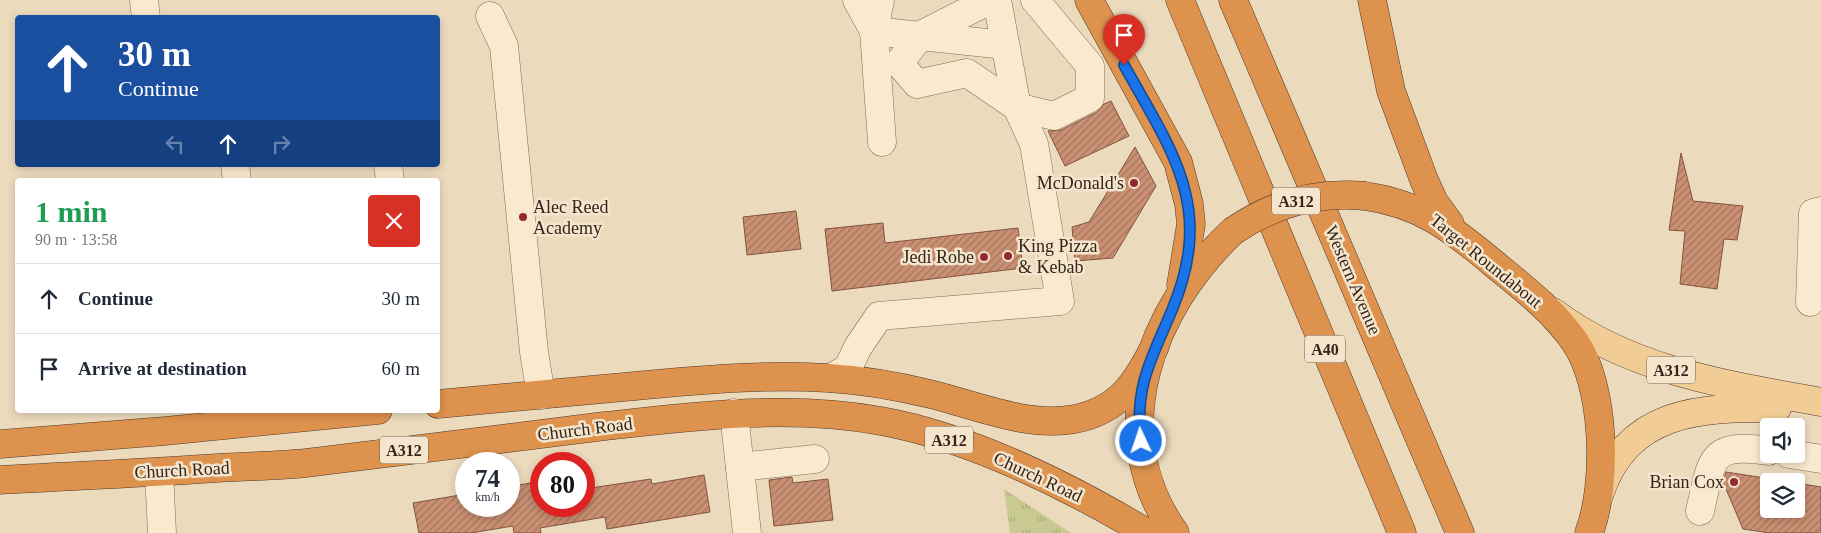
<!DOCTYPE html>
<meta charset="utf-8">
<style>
body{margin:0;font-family:"Times New Roman",serif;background:#f6f6f7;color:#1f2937;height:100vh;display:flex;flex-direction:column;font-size:19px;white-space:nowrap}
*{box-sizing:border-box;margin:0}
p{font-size:16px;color:#747a83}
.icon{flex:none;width:28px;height:28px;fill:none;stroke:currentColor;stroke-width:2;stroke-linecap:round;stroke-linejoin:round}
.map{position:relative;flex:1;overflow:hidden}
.sheet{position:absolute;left:15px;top:178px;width:425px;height:235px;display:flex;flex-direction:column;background:#fff;border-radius:5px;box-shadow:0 2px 8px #0003}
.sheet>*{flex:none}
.guide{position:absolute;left:15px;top:15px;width:425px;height:152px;border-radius:5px;box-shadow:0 2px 8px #0003;background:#1a4fa0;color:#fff;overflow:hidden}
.controls{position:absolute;left:1760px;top:418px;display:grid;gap:10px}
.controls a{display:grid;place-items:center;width:45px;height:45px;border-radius:5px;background:#fff;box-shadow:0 2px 8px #0003;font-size:25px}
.speed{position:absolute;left:455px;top:452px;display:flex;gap:10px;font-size:25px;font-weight:700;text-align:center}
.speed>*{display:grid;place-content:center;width:65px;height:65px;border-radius:50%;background:#fff;box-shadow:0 2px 8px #0003;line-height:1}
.speed small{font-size:12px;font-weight:400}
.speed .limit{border:8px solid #d22;background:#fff;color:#111}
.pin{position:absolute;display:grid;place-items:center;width:42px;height:42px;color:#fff;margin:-51px -21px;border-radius:50% 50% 50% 0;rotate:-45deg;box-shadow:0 0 5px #0007}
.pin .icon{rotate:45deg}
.me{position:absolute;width:55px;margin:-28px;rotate:357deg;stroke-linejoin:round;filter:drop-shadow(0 0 4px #0008)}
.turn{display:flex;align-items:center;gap:18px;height:105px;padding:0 20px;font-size:22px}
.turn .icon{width:65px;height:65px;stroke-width:2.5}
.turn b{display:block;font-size:35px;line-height:42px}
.lanes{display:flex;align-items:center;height:48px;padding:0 20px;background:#0003;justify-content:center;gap:25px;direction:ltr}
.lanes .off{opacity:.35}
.round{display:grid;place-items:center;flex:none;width:52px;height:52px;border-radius:5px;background:#f6f6f7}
.overview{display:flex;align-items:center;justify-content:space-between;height:85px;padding:0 20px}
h1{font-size:30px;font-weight:700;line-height:38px;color:#1e9e55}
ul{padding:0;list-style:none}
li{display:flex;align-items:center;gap:15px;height:70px;padding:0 20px;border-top:1px solid #e0e1e3}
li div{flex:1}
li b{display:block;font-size:19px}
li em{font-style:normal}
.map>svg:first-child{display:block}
</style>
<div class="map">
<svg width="1821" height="533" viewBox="0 0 1821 533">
<defs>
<pattern id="park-tufts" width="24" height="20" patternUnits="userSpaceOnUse" patternTransform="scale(1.25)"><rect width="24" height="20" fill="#c8ca92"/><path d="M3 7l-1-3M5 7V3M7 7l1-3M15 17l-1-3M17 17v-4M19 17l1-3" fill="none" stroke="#acad7d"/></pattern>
<pattern id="building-hatch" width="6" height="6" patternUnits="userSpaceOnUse" patternTransform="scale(1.25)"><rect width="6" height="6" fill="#ca9073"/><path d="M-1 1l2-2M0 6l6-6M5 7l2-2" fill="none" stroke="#a5755e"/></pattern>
</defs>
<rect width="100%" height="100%" fill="#ecdabd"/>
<polygon fill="url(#park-tufts)" points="1004,489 1071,533 1010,533"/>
<g fill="url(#building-hatch)" stroke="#82533d">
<polygon points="1111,101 1129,136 1065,166 1048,131 1061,130 1097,112 1104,104"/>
<polygon points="1135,147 1156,186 1113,258 1075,261 1072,227 1089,222"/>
<polygon points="1681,153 1693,201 1743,206 1737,240 1724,239 1717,289 1680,284 1685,231 1669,230"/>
<polygon points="796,211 801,249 747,255 743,217"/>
<polygon points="883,223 885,243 1018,228 1023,268 832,291 825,229"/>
<polygon points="1726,472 1784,481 1769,481 1769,509 1796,509 1796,483 1821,487 1821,533 1770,533 1743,529 1723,482"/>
<polygon points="704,475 710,512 607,529 605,517 540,528 541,533 514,533 513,526 471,533 419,533 413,503 466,494 466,506 509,506 509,487 541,481 541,506 584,506 584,489 651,479 652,484"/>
<polygon points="792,477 793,483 828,479 833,520 774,526 769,480"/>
</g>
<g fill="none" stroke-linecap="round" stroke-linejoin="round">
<defs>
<g id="minor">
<polyline points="144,0 146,18"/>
<polyline points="857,0 874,31"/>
<polyline points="880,0 874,31 882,142"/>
<polyline points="990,0 921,35 899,63 917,84 967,73 1017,107 1054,116 1090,98 1090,66 1035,0"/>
<polyline points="490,16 504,46 534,352 541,395"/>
<polyline points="874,31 1005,45"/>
<polyline points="235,165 237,180"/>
<polyline points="388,165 390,180"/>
<polyline points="1810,302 1813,213 1821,211"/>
<polyline points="831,378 848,368 858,347 879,316 1060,301 1034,144 1017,107 997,0"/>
<polyline points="734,413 747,533"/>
<polyline points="1789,454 1821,459"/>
<polyline points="740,467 815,459"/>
<polyline points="159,472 162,533"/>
<path d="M 1700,511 C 1712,459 1709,442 1769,451"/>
</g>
<g id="major">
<path d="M 1553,312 C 1631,371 1728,385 1821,402"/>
<path d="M 1599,495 C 1627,410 1700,407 1777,408"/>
</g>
<g id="highway">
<polyline points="1089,0 1178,162 1189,204 1191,224 1181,285"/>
<polyline points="1180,0 1402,533"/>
<polyline points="1233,0 1460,533"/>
<polyline points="1372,0 1391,91 1424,180 1434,202 1450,224"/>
<path d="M 1365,196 C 1421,204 1451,228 1493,263 C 1522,287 1553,310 1575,342 C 1605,386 1608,483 1589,533"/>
<path d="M 438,404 C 503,398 569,392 635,386 C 699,380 763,374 828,378 C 862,380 897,386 930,394 C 976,405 1027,428 1075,419 C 1119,410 1136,384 1155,346"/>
<polyline points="0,444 165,431 378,410"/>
<path d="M 0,480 C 73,476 145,473 218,468 C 247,466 277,466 306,463 C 406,451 506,438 605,426 C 697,416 789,404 881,421 C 970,437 1070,487 1147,533"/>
<path d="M 1175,533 C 1103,432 1150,309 1233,231"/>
</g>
</defs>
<use href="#minor" stroke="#846b57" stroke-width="29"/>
<use href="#major" stroke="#513a2b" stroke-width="29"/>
<use href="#highway" stroke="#513a2b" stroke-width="29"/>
<use href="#minor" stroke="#f8e9cf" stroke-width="28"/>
<use href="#major" stroke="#f1cc94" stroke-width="28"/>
<use href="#highway" stroke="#dd924d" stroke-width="28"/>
<defs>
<path id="highway-bridge" d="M 1233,231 C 1273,204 1317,191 1365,196"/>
</defs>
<use href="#highway-bridge" stroke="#513a2b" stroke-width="29" stroke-linecap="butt"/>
<use href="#highway-bridge" stroke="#dd924d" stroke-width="28"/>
</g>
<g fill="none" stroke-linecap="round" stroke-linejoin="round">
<defs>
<path id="route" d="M 1124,65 C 1173,153 1215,207 1172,310 C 1152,358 1134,386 1141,441"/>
</defs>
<use href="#route" stroke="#114b97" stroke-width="12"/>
<use href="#route" stroke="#1a73e8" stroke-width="9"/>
</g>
<g fill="#922831" stroke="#f4e5cc" stroke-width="2">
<circle cx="1134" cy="183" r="5"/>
<circle cx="523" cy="217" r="5"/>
<circle cx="1008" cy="256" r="5"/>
<circle cx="984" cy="257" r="5"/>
<circle cx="1734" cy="482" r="5"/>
</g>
<g text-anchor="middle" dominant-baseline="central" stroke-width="5" stroke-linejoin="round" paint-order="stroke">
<g fill="#f4e5cc" stroke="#6d5f50" stroke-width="1">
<rect x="1272" y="187.5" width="48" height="27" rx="4"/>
<rect x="1305" y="335.5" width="40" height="27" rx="4"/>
<rect x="1647" y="356.5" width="48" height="27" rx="4"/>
<rect x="925" y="426.5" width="48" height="27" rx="4"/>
<rect x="380" y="436.5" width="48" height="27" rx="4"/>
</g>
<g font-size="16" font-weight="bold" fill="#33251b">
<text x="1296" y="201">A312</text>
<text x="1325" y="349">A40</text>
<text x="1671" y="370">A312</text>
<text x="949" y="440">A312</text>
<text x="404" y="450">A312</text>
</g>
<g font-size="18" fill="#33251b" stroke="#f4e5cc" text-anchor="end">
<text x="1124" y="183">McDonald's</text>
<text x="533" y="207" text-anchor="start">Alec Reed<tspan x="533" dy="21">Academy</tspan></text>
<text x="1018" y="246" text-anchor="start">King Pizza<tspan x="1018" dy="21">&amp; Kebab</tspan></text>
<text x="974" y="257">Jedi Robe</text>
<text x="1724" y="482">Brian Cox</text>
</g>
<g font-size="18" fill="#33251b" stroke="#f4e5cc">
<text transform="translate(1486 261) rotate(39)">Target Roundabout</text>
<text transform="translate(1353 280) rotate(67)">Western Avenue</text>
<text transform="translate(585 429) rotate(-7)">Church Road</text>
<text transform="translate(182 470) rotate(-3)">Church Road</text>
<text transform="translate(1038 477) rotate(25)">Church Road</text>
</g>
</g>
</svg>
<div class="controls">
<a><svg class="icon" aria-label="sound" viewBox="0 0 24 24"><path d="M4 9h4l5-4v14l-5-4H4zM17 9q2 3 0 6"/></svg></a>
<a><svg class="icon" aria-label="layers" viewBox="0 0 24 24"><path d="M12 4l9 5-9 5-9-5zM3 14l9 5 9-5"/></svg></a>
</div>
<div class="speed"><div>74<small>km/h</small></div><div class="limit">80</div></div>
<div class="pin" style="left:1124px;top:65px;background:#d93025"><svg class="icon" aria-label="arrive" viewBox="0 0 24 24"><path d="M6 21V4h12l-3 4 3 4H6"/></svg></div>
<svg class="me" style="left:1141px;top:441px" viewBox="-20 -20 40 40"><circle r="17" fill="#1a73e8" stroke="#fff" stroke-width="3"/><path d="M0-11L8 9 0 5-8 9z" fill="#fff"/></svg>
<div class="guide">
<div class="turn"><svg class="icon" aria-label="ahead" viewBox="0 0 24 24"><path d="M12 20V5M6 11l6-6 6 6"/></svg><div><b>30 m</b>Continue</div></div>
<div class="lanes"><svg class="icon off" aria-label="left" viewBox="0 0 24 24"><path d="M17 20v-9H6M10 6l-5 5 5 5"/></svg><svg class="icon" aria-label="ahead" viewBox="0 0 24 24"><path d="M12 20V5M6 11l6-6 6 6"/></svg><svg class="icon off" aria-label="right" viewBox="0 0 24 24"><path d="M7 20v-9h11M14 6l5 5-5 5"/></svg></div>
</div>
<section class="sheet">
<div class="overview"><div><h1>1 min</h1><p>90 m · 13:58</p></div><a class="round" style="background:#d93025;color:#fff"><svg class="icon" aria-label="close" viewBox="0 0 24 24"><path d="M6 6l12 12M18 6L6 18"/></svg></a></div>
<ul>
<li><svg class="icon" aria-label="ahead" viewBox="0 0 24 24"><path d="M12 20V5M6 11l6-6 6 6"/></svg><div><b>Continue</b></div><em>30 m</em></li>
<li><svg class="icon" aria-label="arrive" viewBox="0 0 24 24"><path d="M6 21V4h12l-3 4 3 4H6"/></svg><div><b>Arrive at destination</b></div><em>60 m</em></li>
</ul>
</section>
</div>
